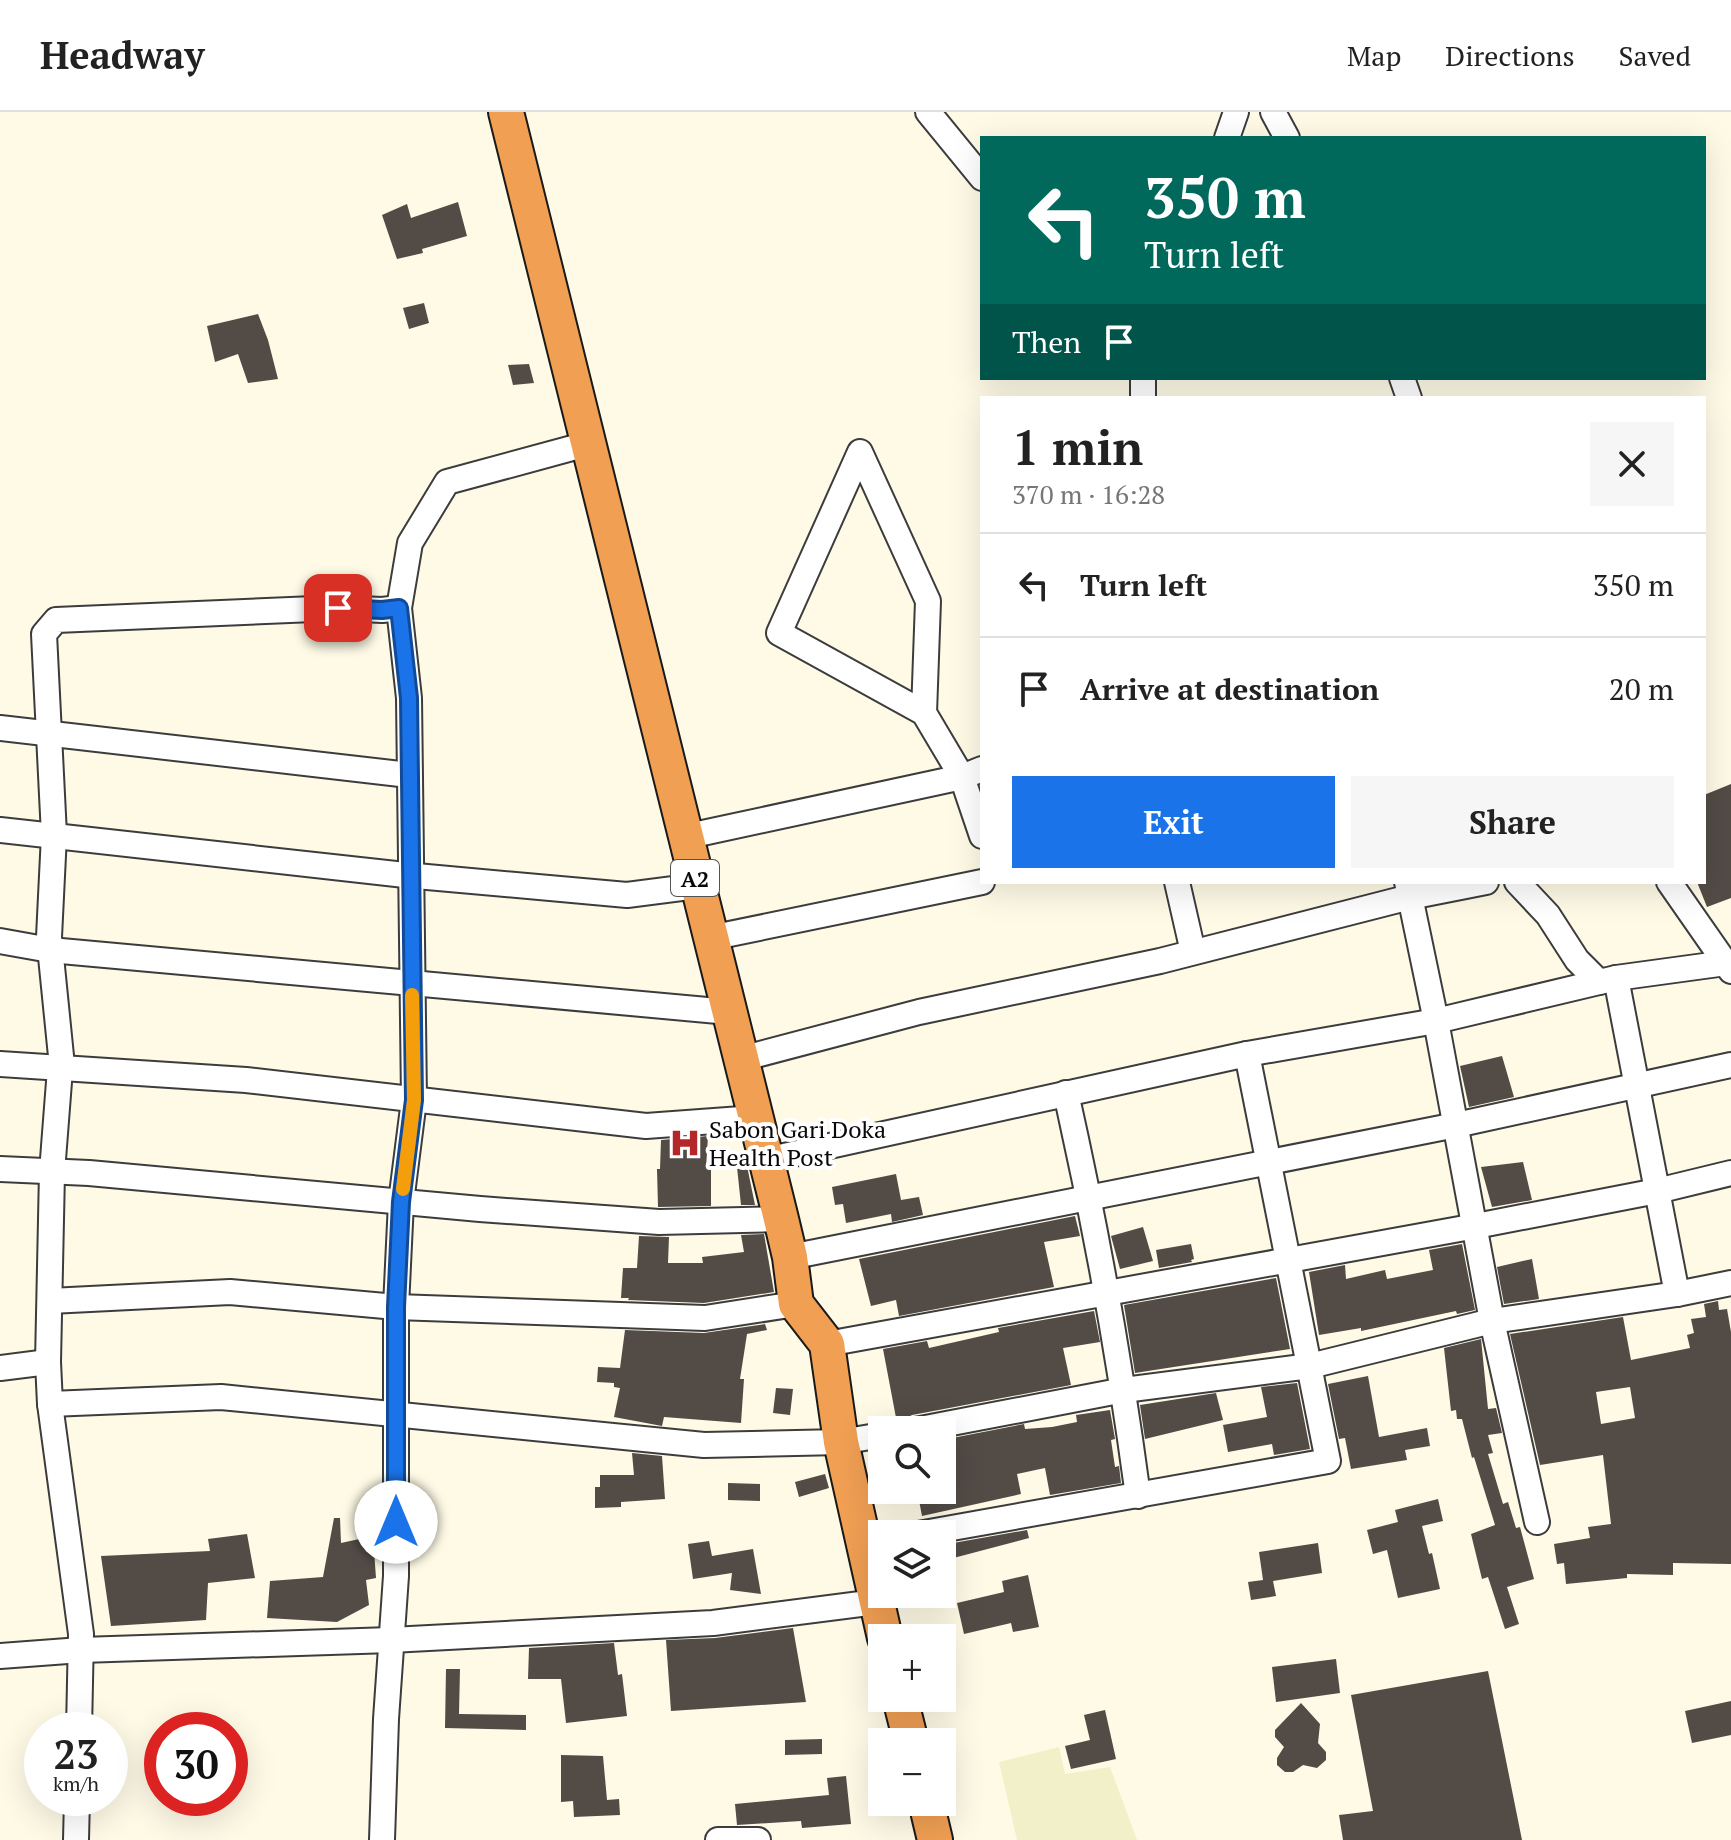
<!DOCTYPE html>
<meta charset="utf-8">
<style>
body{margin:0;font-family:"PT Serif",serif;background:#f6f6f6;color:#222;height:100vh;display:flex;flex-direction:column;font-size:30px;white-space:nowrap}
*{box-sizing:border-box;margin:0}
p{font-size:26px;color:#767676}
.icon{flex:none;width:44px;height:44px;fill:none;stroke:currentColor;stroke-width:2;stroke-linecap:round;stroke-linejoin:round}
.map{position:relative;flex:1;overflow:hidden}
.sheet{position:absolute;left:980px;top:284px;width:726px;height:488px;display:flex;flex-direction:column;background:#fff;border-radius:0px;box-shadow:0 8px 32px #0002}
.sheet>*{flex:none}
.banner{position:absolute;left:980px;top:24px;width:726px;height:244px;border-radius:0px;box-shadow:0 8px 32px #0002;background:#00695c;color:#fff;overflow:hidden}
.tools{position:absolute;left:868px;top:1304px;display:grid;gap:16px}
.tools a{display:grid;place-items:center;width:88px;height:88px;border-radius:0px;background:#fff;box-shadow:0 8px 32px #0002;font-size:40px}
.speed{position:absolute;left:24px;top:1600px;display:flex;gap:16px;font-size:40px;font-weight:700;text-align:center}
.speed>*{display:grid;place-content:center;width:104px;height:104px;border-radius:50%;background:#fff;box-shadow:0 8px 32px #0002;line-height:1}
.speed small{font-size:20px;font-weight:400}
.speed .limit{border:12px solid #d22;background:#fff;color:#111}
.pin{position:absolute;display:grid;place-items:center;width:68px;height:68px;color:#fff;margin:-34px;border-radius:16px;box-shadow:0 4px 12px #0006}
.me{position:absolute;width:88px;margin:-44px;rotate:0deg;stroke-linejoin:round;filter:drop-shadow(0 0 6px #0008)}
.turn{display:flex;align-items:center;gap:28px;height:168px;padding:0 32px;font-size:36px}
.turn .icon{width:104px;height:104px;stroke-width:2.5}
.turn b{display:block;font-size:56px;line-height:68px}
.then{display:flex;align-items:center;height:76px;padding:0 32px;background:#0003;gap:16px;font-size:30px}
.round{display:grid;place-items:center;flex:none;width:84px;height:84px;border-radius:0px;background:#f6f6f6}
.head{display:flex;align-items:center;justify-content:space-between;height:136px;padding:0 32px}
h1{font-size:48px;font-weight:700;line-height:60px}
.cta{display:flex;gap:16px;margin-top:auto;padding:16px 32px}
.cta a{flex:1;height:92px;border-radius:0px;background:#1a73e8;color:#fff;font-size:32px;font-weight:700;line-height:92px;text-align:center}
.cta a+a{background:#f6f6f6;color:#222}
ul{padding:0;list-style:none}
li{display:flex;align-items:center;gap:24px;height:104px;padding:0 32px;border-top:2px solid #e0e0e0}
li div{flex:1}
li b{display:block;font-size:30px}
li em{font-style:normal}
header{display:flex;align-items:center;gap:48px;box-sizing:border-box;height:112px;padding:0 40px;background:#fff;border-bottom:2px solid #e0e0e0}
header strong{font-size:38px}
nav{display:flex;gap:44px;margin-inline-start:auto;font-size:28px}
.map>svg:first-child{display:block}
</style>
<header>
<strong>Headway</strong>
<nav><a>Map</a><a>Directions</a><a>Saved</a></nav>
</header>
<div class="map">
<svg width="1731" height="1728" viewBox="0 0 1731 1728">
<rect width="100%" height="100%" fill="#fefae6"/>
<polygon fill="#f2f0c9" points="1059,1635 1065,1662 1110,1655 1137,1728 1017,1728 999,1650"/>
<g fill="#524b46" fill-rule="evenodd">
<polygon points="458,90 467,124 422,137 423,141 397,147 382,103 407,92 411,106"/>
<polygon points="424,191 429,211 409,217 403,196"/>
<polygon points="258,202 268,228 278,267 248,271 238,242 215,250 207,214"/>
<polygon points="529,252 534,271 513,273 508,253"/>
<polygon points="1731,672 1731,786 1707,795 1697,770 1704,770 1704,683"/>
<polygon points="1502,944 1514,985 1469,995 1460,954"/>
<polygon points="708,1024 706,1056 711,1056 711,1094 658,1095 657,1057 660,1057 661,1028"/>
<polygon points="1523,1050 1532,1088 1492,1095 1481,1055"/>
<polygon points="747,1054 755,1093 741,1093 737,1055"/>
<polygon points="896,1062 901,1088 919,1085 923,1103 892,1110 891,1102 846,1111 843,1092 835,1093 832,1075"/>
<polygon points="1075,1104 1080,1124 1044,1130 1054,1175 899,1204 896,1188 871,1194 859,1147"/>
<polygon points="1143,1115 1153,1149 1120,1157 1111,1124"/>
<polygon points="764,1122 774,1180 704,1191 628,1188 629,1186 621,1186 623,1156 637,1156 639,1124 669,1125 668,1151 703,1151 702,1145 744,1140 741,1123"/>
<polygon points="1191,1132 1194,1147 1191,1148 1192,1150 1159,1156 1156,1138"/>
<polygon points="1462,1132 1475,1198 1457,1202 1456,1199 1361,1219 1361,1216 1319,1223 1309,1160 1345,1153 1346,1167 1385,1158 1387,1167 1433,1158 1429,1138"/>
<polygon points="1532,1147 1539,1187 1504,1192 1497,1155"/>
<polygon points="1276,1166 1290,1237 1135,1261 1124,1193"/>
<path d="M 1718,1189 L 1719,1198 L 1727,1197 L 1731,1220 L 1731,1452 L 1673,1451 L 1673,1463 L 1627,1462 L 1627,1466 L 1566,1472 L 1564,1451 L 1557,1452 L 1554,1432 L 1590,1426 L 1588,1415 L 1611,1412 L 1603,1343 L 1540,1353 L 1510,1222 L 1623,1205 L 1631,1248 L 1690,1236 L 1687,1223 L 1694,1221 L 1691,1207 L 1706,1205 L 1704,1192 ZM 1630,1275 L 1635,1306 L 1601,1312 L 1596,1280 Z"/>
<polygon points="1094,1199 1100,1230 1063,1236 1071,1273 912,1303 897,1311 883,1237 927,1229 929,1236 999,1220 998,1216"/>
<polygon points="765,1212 767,1218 747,1222 740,1267 744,1267 741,1311 664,1305 662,1314 614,1305 620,1276 614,1275 614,1271 597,1270 598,1255 620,1256 625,1218 704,1221"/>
<polygon points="1481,1227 1488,1297 1496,1296 1502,1321 1488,1323 1493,1341 1488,1342 1503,1392 1508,1390 1516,1416 1520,1415 1534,1467 1507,1475 1519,1512 1505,1517 1488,1465 1482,1467 1471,1422 1495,1413 1474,1345 1472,1346 1462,1307 1457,1307 1456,1298 1451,1299 1444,1236"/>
<polygon points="1368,1264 1379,1325 1427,1316 1430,1334 1405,1338 1407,1348 1351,1357 1345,1326 1339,1327 1328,1272"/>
<polygon points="1297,1271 1310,1337 1274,1343 1272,1332 1228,1340 1223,1313 1267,1305 1261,1275"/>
<polygon points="776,1276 793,1277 790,1303 773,1301"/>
<polygon points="1216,1281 1223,1308 1145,1327 1140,1293"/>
<polygon points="1110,1298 1115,1327 1111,1328 1115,1355 1119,1354 1121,1371 1050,1383 1045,1356 1017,1362 1021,1382 922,1404 917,1378 942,1378 942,1328 1024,1312 1025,1317 1052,1315 1077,1310 1076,1303"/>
<polygon points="632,1341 662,1344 665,1387 621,1390 621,1395 595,1396 595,1375 600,1375 600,1363 634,1363"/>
<polygon points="825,1362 829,1376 799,1385 795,1370"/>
<polygon points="728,1371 760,1372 760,1389 728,1388"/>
<polygon points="1438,1387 1443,1409 1422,1414 1429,1442 1432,1441 1440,1477 1398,1486 1387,1438 1373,1442 1367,1418 1398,1410 1395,1398"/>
<polygon points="334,1406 340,1406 341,1431 373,1424 376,1466 366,1468 369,1493 337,1510 267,1506 270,1469 323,1465"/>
<polygon points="1027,1418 1029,1426 942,1449 942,1433"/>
<polygon points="247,1422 255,1466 208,1471 206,1508 111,1514 101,1444 210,1439 208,1427"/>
<polygon points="709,1429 712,1444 753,1437 761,1482 730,1478 732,1461 693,1467 688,1432"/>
<polygon points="1318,1431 1322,1461 1273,1469 1276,1484 1251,1488 1248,1470 1263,1468 1259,1440"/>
<polygon points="1028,1463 1039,1515 1013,1520 1011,1511 964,1522 957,1491 1004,1480 1002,1469"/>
<polygon points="793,1516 806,1590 671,1599 666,1528 715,1526"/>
<polygon points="614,1531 618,1563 622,1562 627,1604 566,1611 561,1567 528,1567 529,1536"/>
<polygon points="1336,1547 1340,1581 1276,1590 1272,1555"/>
<polygon points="446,1557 460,1557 459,1602 526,1603 526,1618 445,1616"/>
<polygon points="1488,1559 1522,1728 1343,1728 1339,1703 1373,1699 1351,1583"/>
<polygon points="1731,1589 1731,1623 1692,1631 1685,1599"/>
<polygon points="1301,1591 1320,1612 1318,1631 1326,1640 1326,1648 1317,1656 1303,1653 1293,1660 1285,1660 1277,1653 1277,1646 1284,1635 1275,1625 1275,1618"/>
<polygon points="1105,1598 1116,1647 1071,1657 1065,1634 1090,1628 1084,1603"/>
<polygon points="822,1627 822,1642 785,1643 785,1628"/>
<polygon points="561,1643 603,1644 607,1688 619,1687 620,1703 574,1705 573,1689 561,1690"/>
<polygon points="846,1664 851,1712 802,1716 801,1709 737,1713 735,1692 829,1683 827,1666"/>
</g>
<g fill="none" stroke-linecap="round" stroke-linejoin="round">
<defs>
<g id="minor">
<polyline points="928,0 982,66"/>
<polyline points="1273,0 1287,26"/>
<polyline points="1227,26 1236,0"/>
<polyline points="1402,266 1409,286"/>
<polyline points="1143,286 1143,266"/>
<polyline points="924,601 928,489 860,340 779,521 924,601 962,665 982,724"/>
<polyline points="0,616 409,663"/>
<polyline points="0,718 405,763 627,783 697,774"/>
<polyline points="684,725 962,665 982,657"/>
<polyline points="1177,770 1193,840"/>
<polyline points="1407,770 1436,909 1492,1209 1537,1410"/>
<polyline points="1517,770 1548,803 1577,848 1599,870"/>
<polyline points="1669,770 1731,859"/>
<polyline points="710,826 982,770"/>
<polyline points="0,829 50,838 729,900"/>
<polyline points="1616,866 1677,1182"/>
<polyline points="741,947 919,900 1160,849 1410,785 1486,770"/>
<polyline points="0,952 246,968 646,1014 755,1006"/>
<path d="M 1066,981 C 1096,1115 1120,1249 1138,1384"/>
<polyline points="766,1048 1247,942 1436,909 1616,866 1726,851"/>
<polyline points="0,1057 89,1061 480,1097 659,1110 781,1107"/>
<polyline points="790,1145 1456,1013 1731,953"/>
<polyline points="50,1189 230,1180 396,1195 705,1206 796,1192"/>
<polyline points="827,1232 1476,1114 1657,1079 1731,1061"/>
<polyline points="0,1256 48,1250"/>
<polyline points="50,1292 221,1285 704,1333 841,1330 882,1323"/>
<polyline points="915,1318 1124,1278 1310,1254 1492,1209 1677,1182 1731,1171"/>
<polyline points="918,1422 1328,1349 1247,942"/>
<polyline points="0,1544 81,1538 391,1528 713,1511 876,1490"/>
<polyline points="79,1618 81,1522 50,1292 48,1250 52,1060 61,944 49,825 54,723 44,522 56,508 338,496 382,498 399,496"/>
<polyline points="76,1728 77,1686"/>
<polyline points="382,1728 386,1607 396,1464 396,1195 401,1090 414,988 409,586 399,496 410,431 447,370 587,332"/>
<polyline points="718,1728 758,1728"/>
</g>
<g id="highway">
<polyline points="506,0 781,1107 790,1145 796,1192 827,1232 841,1330 885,1526"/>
<polyline points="900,1586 911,1630"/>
<polyline points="926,1690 935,1728"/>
</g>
</defs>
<use href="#minor" stroke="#3c3c3c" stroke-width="28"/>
<use href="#highway" stroke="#1a1a1a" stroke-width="38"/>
<use href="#minor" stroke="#fff" stroke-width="24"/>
<use href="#highway" stroke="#f09f53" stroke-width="34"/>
</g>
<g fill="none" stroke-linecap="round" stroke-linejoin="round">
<defs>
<polyline id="route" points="338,496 382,498 399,496 409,586 414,988 401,1090 396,1195 396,1410"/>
</defs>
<use href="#route" stroke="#114b97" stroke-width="20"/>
<use href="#route" stroke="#1a73e8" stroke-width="14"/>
<polyline stroke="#f59e0b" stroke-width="14" points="403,1077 414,988 412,883"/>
</g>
<defs>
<symbol id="hospital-bare" viewBox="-9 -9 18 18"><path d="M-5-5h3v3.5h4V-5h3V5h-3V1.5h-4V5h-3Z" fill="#b42729" stroke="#fff" stroke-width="2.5" paint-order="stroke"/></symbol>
</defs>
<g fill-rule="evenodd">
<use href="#hospital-bare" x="663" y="1009" width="44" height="44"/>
</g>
<g text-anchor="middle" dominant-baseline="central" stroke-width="8" stroke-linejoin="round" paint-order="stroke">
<rect fill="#fff" stroke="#535353" stroke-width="2" x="671" y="748" width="48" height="36" rx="6"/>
<g font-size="22" font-weight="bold" fill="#090909">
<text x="695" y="766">A2</text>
</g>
<g font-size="24" fill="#090909" stroke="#fff" text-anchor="start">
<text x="709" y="1017">Sabon Gari Doka<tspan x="709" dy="28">Health Post</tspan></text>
</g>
</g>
</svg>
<div class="tools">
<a><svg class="icon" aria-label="search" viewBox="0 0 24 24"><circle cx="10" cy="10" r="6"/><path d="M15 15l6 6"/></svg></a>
<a><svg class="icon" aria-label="layers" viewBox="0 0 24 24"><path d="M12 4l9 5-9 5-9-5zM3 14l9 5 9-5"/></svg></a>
<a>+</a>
<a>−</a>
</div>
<div class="speed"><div>23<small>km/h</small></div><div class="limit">30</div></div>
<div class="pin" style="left:338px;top:496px;background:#d93025"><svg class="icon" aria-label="arrive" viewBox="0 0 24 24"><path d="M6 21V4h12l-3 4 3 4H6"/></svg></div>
<svg class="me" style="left:396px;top:1410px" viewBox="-20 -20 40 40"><circle r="19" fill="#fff"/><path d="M0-13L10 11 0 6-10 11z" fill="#1a73e8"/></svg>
<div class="banner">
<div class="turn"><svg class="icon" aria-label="left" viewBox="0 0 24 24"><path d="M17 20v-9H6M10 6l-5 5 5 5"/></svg><div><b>350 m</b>Turn left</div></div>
<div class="then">Then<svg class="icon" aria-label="arrive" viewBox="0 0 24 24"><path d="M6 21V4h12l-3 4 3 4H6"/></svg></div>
</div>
<section class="sheet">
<div class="head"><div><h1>1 min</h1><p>370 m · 16:28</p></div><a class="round"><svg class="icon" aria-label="close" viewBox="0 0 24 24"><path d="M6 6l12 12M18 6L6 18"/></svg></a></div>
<ul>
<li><svg class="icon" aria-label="left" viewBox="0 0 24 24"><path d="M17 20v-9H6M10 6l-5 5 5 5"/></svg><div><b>Turn left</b></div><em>350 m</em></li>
<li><svg class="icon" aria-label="arrive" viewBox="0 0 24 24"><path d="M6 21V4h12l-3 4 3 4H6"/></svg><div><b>Arrive at destination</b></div><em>20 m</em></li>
</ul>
<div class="cta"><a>Exit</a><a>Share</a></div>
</section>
</div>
